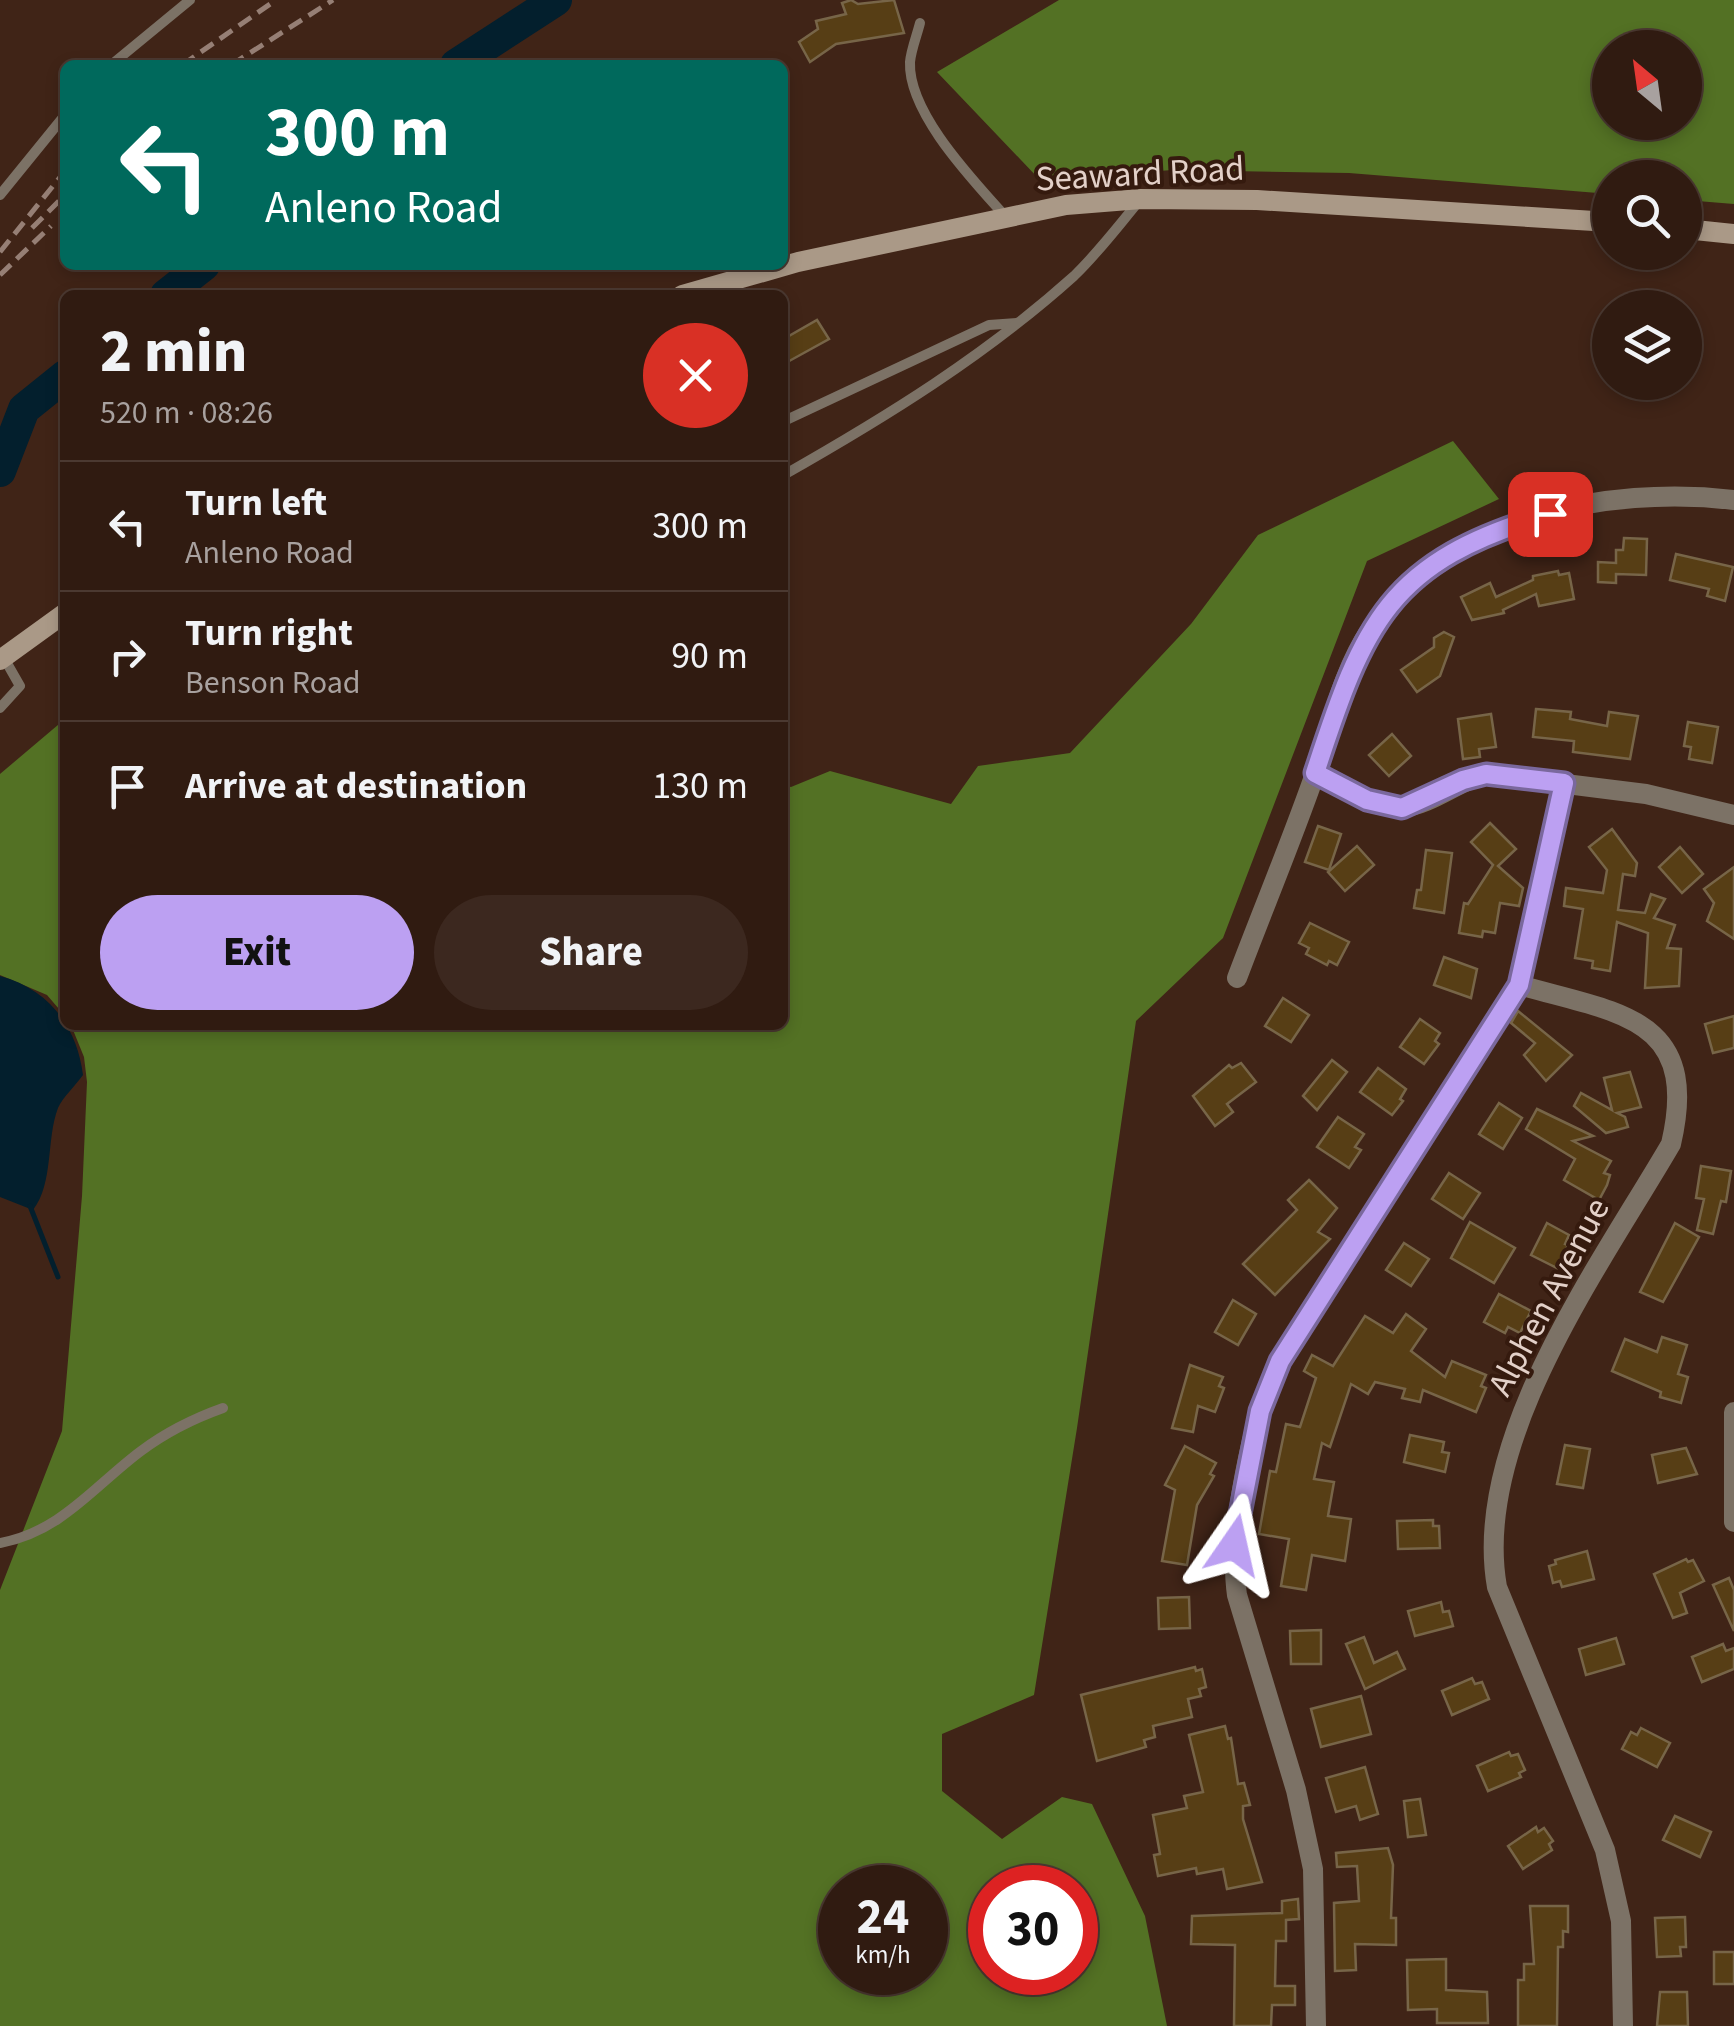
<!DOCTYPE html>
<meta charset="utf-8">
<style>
body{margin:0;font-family:"Source Sans 3",sans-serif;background:#3c281f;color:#f1f3f6;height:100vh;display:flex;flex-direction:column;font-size:38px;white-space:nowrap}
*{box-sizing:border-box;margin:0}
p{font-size:32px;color:#a8a19f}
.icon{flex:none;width:55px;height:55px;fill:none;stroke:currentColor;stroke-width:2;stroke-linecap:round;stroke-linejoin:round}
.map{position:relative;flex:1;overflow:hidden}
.drawer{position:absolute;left:60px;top:290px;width:728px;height:740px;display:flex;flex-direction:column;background:#301b11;border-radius:15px;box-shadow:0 5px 15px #0003,0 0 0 2px #4b3931}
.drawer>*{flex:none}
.banner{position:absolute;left:60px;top:60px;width:728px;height:210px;border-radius:15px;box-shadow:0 5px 15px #0003,0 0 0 2px #4b3931;background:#00695c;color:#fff;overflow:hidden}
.needle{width:65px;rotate:331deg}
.fabs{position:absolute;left:1592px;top:30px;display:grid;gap:20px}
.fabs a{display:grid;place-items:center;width:110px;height:110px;border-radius:50%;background:#301b11;box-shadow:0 5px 15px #0003,0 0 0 2px #4b3931;font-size:50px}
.speed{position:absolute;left:818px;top:1865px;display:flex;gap:20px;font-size:50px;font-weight:700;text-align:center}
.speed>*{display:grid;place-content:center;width:130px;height:130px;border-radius:50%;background:#301b11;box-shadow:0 5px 15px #0003,0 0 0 2px #4b3931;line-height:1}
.speed small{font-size:25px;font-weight:400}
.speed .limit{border:15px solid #d22;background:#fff;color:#111}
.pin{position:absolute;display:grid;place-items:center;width:85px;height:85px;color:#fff;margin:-42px;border-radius:20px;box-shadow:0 5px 15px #0006}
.me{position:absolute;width:110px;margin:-55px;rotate:11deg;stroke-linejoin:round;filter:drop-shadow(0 0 8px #0008)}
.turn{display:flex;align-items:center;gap:35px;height:210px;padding:0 40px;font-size:45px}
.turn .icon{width:130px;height:130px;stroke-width:2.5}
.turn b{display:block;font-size:70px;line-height:85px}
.round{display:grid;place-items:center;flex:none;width:105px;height:105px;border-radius:52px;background:#3c281f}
.overview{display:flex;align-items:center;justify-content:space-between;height:170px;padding:0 40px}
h1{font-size:60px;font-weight:800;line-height:75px}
.action{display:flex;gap:20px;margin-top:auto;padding:20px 40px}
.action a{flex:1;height:115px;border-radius:60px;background:#bca0f2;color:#111;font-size:40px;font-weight:800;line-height:115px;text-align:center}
.action a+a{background:#3c281f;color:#f1f3f6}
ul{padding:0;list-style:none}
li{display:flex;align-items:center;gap:30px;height:130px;padding:0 40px;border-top:2px solid #4b3931}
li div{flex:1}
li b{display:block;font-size:38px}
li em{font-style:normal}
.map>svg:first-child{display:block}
</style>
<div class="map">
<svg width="1734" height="2026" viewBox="0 0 1734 2026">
<rect width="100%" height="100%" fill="#402417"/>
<g fill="#537124" fill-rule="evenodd">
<path d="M 1059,0 L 1734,0 L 1734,204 L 1685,200 L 1685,178 L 1610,178 L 1610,194 L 1349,173 L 1173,170 L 1039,179 L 937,72 ZM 1610,48 L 1685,48 L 1685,122 L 1610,122 Z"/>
<path d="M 1453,441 L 1499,499 L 1367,561 L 1223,938 L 1136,1021 L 1077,1428 L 1034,1695 L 942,1734 L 942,1791 L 1002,1839 L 1062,1797 L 1092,1804 L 1145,1916 L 1167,2026 L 0,2026 L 0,1590 L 62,1431 L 82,1196 L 87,1082 L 84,1057 L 71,1025 L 782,1025 L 783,785 L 791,787 L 830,771 L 951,804 L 978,766 L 1070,753 L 1191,624 L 1258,535 ZM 840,1888 L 925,1888 L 925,1972 L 840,1972 ZM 990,1888 L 1075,1888 L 1075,1972 L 990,1972 Z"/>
<polygon points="65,719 65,1016 47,995 0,975 0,774"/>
</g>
<path fill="#031f2d" d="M 0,976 C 49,989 77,1027 83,1075 C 76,1085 63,1097 58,1108 C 46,1139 54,1183 33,1210 L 0,1197 Z"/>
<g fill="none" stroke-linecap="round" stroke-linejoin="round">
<polyline stroke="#031f2d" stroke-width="5" points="30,1206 58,1277"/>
<g stroke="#031f2d" stroke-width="32">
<polyline points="456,65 556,0"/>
<polyline points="166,295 204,265"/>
<polyline points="0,471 24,409 65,376"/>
</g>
</g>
<g fill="#573e15" stroke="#776548" stroke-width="2.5">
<polygon points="851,0 858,4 894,0 904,33 836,44 810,62 799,42 818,29 816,21 846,14 842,3"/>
<polygon points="817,320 829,339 782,365 782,340"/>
<polygon points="1624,538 1647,539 1646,575 1616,574 1616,583 1598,582 1598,562 1616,563 1616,550 1623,550"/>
<polygon points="1676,554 1733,567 1725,601 1707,596 1709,589 1670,580"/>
<polygon points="1558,571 1559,575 1569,573 1574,599 1539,606 1536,594 1503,610 1504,613 1472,620 1461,597 1490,583 1496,597 1533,580 1533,576"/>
<polygon points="1444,632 1454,637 1440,676 1417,692 1401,670 1434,647 1434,638"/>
<polygon points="1536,709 1571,712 1570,719 1607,726 1609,712 1638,716 1630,759 1573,752 1574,741 1533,737"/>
<polygon points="1491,714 1496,747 1479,749 1480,757 1463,759 1458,719"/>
<polygon points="1688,722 1718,727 1712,763 1689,759 1691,747 1684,746"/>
<polygon points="1392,734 1411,756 1389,776 1369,755"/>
<polygon points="1490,823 1516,849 1498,866 1523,888 1519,906 1500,903 1495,933 1483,931 1482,937 1459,933 1464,903 1468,904 1493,865 1471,842"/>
<polygon points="1318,826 1341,834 1329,870 1305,862"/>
<polygon points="1612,829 1637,863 1635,876 1623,874 1618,910 1645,913 1651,894 1665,899 1654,918 1675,925 1667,948 1681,949 1679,986 1645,988 1648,933 1617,922 1610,971 1592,968 1593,961 1575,958 1583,909 1564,906 1566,888 1603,893 1607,870 1589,847"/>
<polygon points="1357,846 1374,865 1345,891 1328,872"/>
<polygon points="1680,847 1703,874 1682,893 1659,867"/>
<polygon points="1426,850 1452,853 1444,913 1414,908 1417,890 1421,890"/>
<polygon points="1734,867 1734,939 1707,921 1714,903 1704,889"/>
<polygon points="1310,923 1349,942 1337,965 1329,961 1327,965 1306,954 1309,948 1299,943"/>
<polygon points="1444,957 1477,969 1471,998 1434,985"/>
<polygon points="1283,998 1309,1015 1291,1042 1265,1026"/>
<polygon points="1518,1011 1572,1055 1546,1081 1524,1055 1535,1043 1511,1023"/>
<polygon points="1734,1016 1734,1048 1713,1053 1705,1024"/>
<polygon points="1420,1019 1440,1033 1435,1041 1439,1044 1424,1064 1400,1047"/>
<polygon points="1332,1060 1347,1072 1317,1110 1303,1096"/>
<polygon points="1241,1063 1256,1082 1227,1104 1233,1112 1215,1126 1193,1096 1229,1065 1232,1068"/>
<polygon points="1378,1068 1406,1089 1400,1099 1403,1101 1392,1115 1360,1092"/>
<polygon points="1630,1072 1641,1107 1617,1113 1625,1117 1628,1127 1606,1133 1574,1106 1581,1093 1612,1110 1604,1078"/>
<polygon points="1499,1103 1522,1118 1503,1149 1479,1134"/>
<polygon points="1537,1109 1593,1136 1573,1141 1611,1161 1604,1173 1610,1175 1607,1185 1599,1200 1564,1180 1575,1159 1526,1129"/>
<polygon points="1338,1117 1364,1134 1355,1147 1361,1150 1349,1168 1317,1147"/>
<polygon points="1701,1166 1731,1171 1726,1202 1721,1201 1713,1234 1697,1230 1704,1199 1696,1198"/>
<polygon points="1449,1173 1480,1193 1463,1219 1432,1199"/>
<polygon points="1309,1180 1337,1208 1318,1232 1330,1239 1275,1295 1243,1264 1297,1210 1288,1200"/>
<polygon points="1470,1222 1515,1248 1494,1283 1451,1258"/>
<polygon points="1547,1223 1569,1235 1565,1244 1568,1245 1557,1268 1531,1255"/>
<polygon points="1675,1223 1699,1237 1663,1302 1640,1292"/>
<polygon points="1404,1243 1429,1259 1411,1286 1386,1270"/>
<polygon points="1499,1294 1531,1311 1520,1333 1508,1327 1505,1333 1484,1322"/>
<polygon points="1233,1300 1256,1314 1238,1345 1215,1332"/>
<polygon points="1406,1314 1426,1329 1411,1351 1445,1377 1452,1361 1486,1375 1481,1386 1486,1388 1476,1412 1423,1390 1420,1402 1402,1398 1405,1389 1375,1382 1368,1394 1351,1384 1330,1447 1322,1443 1314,1479 1334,1482 1328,1516 1351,1519 1345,1561 1312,1555 1306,1590 1281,1586 1289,1539 1259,1534 1270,1471 1276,1472 1286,1424 1300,1427 1316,1378 1304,1371 1312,1355 1333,1366 1365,1316 1393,1333"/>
<polygon points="1662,1337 1687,1345 1678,1374 1688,1377 1681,1403 1660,1397 1661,1392 1612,1371 1625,1339 1657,1352"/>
<polygon points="1190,1365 1223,1377 1219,1386 1224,1388 1215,1412 1198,1406 1193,1432 1172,1428"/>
<polygon points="1410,1435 1444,1442 1442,1452 1449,1453 1445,1472 1404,1462"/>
<polygon points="1565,1445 1590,1449 1583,1488 1557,1484"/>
<polygon points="1185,1446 1216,1463 1210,1474 1214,1476 1197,1505 1187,1565 1162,1561 1175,1490 1165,1485"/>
<polygon points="1686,1448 1697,1474 1658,1483 1652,1455"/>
<polygon points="1433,1520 1433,1526 1439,1526 1440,1548 1398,1549 1397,1521"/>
<polygon points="1587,1551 1594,1579 1562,1587 1560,1581 1553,1583 1549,1566 1556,1564 1555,1560"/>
<polygon points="1686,1559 1688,1562 1693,1560 1704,1581 1680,1593 1687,1613 1673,1618 1654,1574"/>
<polygon points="1729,1578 1734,1590 1734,1631 1713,1585"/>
<polygon points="1189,1597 1190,1628 1159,1629 1158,1598"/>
<polygon points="1441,1602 1443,1612 1449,1611 1453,1626 1415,1636 1408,1611"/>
<polygon points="1321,1630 1321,1664 1291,1664 1290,1631"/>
<polygon points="1364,1637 1374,1663 1397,1652 1405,1669 1365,1689 1346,1644"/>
<polygon points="1616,1638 1624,1664 1586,1675 1579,1649"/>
<polygon points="1723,1644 1726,1651 1734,1648 1734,1669 1702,1682 1692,1657"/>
<polygon points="1195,1667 1196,1671 1202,1669 1206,1687 1199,1689 1201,1696 1188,1699 1192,1717 1153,1726 1155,1737 1144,1740 1146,1747 1097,1761 1081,1695"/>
<polygon points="1472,1678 1475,1684 1482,1682 1489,1699 1452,1715 1442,1691"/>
<polygon points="1361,1696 1371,1734 1321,1747 1311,1709"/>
<polygon points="1225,1726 1228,1739 1231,1738 1238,1784 1244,1783 1250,1805 1243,1806 1243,1819 1262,1882 1227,1889 1223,1869 1197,1874 1196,1868 1158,1876 1154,1855 1160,1854 1153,1815 1187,1808 1184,1796 1203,1792 1189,1735"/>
<polygon points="1641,1728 1670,1743 1657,1767 1622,1749 1631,1732 1637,1735"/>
<polygon points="1509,1752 1511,1756 1518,1754 1525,1770 1519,1773 1521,1777 1488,1791 1477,1766"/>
<polygon points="1365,1767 1378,1814 1360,1820 1356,1806 1336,1812 1326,1778"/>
<polygon points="1420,1799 1426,1835 1408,1837 1404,1801"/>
<polygon points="1675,1816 1711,1832 1700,1857 1663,1840"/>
<polygon points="1536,1827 1538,1832 1544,1828 1553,1841 1549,1844 1552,1850 1523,1869 1508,1846"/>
<polygon points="1388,1848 1393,1865 1391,1918 1396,1918 1396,1945 1355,1944 1356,1970 1335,1971 1334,1903 1359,1901 1357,1866 1337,1867 1336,1853"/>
<polygon points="1298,1899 1299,1919 1286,1920 1286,1941 1276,1941 1275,1986 1295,1986 1295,2005 1272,2005 1271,2026 1234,2026 1235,1945 1191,1944 1192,1916 1282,1913 1282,1901"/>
<polygon points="1530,1906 1568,1906 1568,1932 1563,1931 1563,1947 1558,1947 1557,2026 1518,2026 1518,1980 1524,1980 1524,1964 1534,1964"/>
<polygon points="1685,1917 1686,1947 1680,1947 1681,1956 1657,1957 1655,1918"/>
<rect x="1714" y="1952" width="20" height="32"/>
<polygon points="1446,1959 1446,1990 1487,1992 1488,2023 1437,2023 1437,2009 1408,2010 1407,1960"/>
<polygon points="1660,1992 1687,1992 1688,2026 1657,2026"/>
</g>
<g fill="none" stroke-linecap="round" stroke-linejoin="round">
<g stroke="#7c7266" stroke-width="10">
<path d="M 920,23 C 917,35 911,50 910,62 C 908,113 973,180 1005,216"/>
<polyline points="111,65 190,0"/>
<polyline points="0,195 65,115"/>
<polyline points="782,422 989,325 1017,323"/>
<path d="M 782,476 C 886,417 985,356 1074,276 C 1098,253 1119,225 1140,200"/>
<polyline points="0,708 20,686 4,658"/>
<path d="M 0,1543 C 61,1532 94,1486 141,1451 C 165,1433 195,1418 223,1408"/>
</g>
<g stroke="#7c7266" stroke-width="20">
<path d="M 1315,773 C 1340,787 1373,811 1404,807 C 1432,804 1458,781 1486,774 L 1646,794 L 1734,815"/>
<path d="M 1237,978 C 1263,909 1292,840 1316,771 C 1332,724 1342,671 1371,629 C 1447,517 1607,485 1734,500"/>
<path d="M 1519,985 C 1617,1013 1701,1016 1671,1144 C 1600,1266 1471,1441 1497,1587 L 1605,1850 L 1621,1921 L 1623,2026"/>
<polyline points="1734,1412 1734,1522"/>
<path d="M 1316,2026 L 1313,1869 L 1296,1790 L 1237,1595 C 1228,1532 1252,1418 1279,1361 L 1519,985 L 1564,783"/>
</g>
<g stroke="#aa9987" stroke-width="20">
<polyline points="1685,229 1734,234"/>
<polyline points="682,295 798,262 1066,205 1141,199 1257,200 1610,222"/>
<polyline points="0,660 65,613"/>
</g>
<g stroke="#967f75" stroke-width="5" stroke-dasharray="15 8" stroke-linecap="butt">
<polyline points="182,65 276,0"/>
<polyline points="231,65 333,0"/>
<polyline points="32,228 65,195"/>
<polyline points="0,252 65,171"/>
<polyline points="0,275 51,226"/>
</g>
</g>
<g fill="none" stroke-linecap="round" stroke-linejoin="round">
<defs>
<path id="route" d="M 1234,1545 L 1260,1411 L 1280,1361 L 1519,985 L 1564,783 L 1486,774 L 1463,780 L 1402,808 L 1367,800 L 1315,773 C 1364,623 1388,561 1550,514"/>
</defs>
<use href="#route" stroke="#7a689d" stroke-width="25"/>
<use href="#route" stroke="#bca0f2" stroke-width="18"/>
</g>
<g text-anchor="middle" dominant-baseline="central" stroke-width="8" stroke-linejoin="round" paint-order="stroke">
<g font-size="35" fill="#e3d0c8" stroke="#351a0e">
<text transform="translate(1140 174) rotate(-3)">Seaward Road</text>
<text transform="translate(1549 1297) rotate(-62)">Alphen Avenue</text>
</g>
</g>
</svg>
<div class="fabs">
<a><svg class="needle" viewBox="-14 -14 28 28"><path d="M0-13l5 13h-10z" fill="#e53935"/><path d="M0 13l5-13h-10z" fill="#a8a19f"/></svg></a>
<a><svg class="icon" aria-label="search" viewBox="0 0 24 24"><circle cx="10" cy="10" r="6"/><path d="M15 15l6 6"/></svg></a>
<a><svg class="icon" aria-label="layers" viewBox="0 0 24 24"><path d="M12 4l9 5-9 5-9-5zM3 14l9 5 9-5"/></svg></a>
</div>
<div class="speed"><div>24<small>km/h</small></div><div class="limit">30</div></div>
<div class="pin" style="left:1550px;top:514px;background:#d93025"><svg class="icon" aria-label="arrive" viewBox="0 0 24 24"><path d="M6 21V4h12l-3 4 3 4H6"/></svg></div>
<svg class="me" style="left:1234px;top:1545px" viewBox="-20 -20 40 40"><path d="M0-17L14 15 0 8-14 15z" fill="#bca0f2" stroke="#fff" stroke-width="4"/></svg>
<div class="banner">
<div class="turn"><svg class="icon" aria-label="left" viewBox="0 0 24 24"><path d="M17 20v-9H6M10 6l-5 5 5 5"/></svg><div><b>300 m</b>Anleno Road</div></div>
</div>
<section class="drawer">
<div class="overview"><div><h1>2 min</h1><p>520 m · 08:26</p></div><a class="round" style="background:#d93025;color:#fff"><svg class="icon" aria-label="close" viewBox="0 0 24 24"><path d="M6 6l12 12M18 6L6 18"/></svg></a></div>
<ul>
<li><svg class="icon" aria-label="left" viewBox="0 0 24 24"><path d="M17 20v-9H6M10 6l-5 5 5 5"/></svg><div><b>Turn left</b><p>Anleno Road</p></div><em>300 m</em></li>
<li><svg class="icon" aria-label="right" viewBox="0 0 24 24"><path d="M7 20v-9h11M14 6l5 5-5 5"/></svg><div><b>Turn right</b><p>Benson Road</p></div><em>90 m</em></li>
<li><svg class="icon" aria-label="arrive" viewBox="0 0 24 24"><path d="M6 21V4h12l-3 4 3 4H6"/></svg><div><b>Arrive at destination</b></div><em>130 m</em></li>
</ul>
<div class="action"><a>Exit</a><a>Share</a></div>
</section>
</div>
